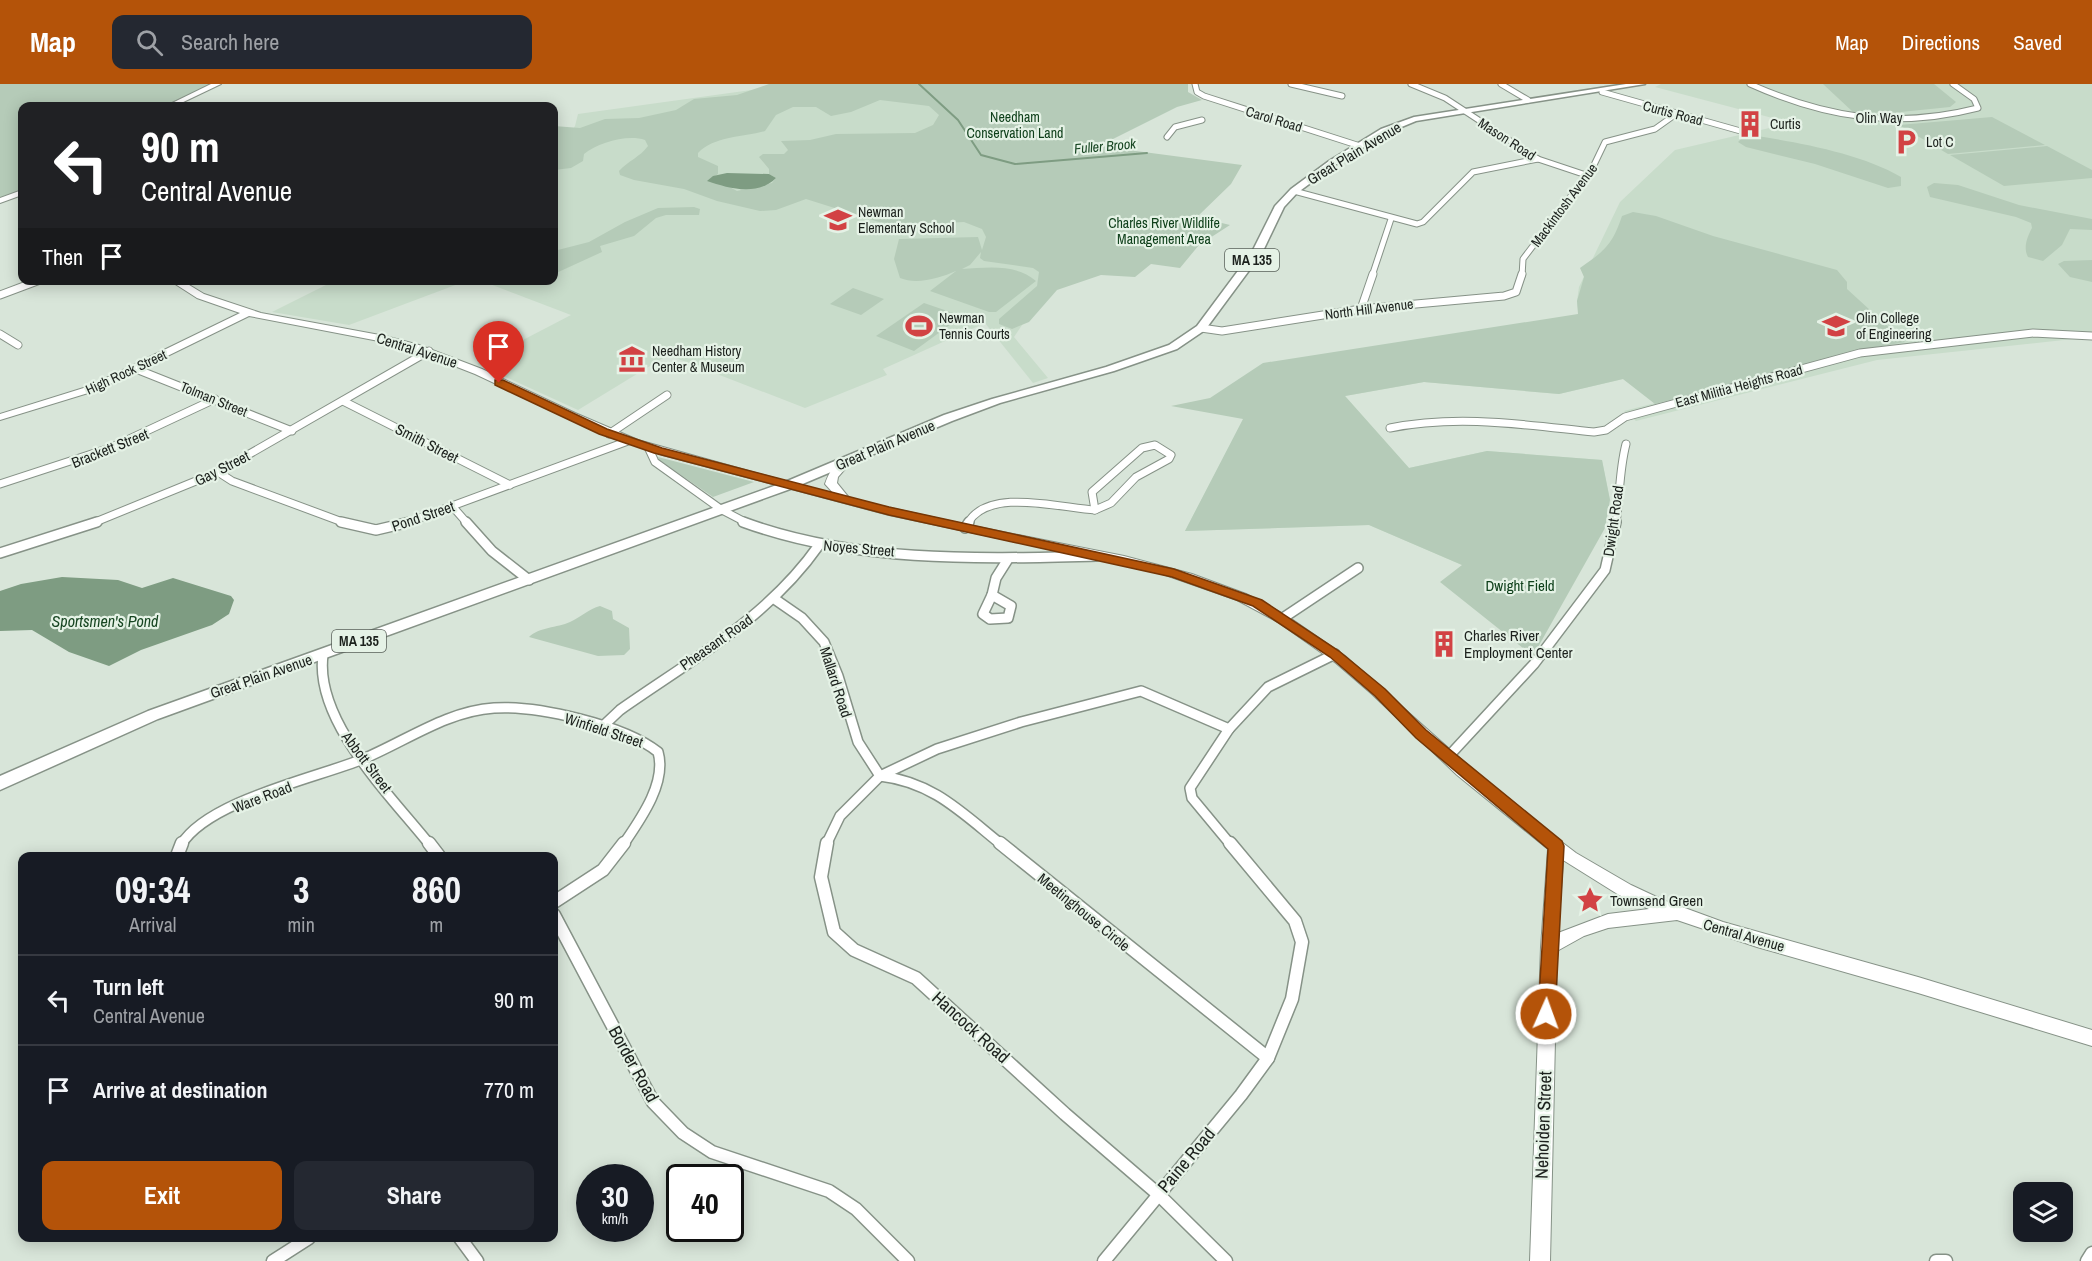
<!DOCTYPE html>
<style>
body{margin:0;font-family:"Archivo Narrow",sans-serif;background:#242831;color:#f1f3f6;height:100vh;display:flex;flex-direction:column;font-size:22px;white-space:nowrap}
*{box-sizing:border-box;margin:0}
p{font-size:20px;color:#9ea1a6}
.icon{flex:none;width:33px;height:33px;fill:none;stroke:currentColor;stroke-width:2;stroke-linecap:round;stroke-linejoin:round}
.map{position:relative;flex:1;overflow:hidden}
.panel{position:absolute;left:18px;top:768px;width:540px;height:390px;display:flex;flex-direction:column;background:#171b24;border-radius:12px;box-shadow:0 3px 15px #0003}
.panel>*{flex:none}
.hud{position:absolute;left:18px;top:18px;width:540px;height:183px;border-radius:12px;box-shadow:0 3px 15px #0003;background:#202124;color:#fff;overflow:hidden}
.fabs{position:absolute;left:2013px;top:1098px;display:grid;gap:12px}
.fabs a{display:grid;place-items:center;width:60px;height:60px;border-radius:12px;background:#171b24;box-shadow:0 3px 15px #0003;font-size:30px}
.speed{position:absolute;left:576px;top:1080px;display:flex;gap:12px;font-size:30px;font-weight:700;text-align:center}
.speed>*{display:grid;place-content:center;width:78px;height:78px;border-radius:50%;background:#171b24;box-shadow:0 3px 15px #0003;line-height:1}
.speed small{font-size:15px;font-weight:400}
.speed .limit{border:3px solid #111;border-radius:9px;background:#fff;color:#111}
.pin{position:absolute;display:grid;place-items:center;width:51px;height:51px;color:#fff;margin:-62px -26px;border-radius:50% 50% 50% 0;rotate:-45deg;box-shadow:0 0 6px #0007}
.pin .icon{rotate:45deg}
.me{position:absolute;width:66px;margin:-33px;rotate:2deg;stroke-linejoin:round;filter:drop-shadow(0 0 4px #0008)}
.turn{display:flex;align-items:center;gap:21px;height:126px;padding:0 24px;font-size:27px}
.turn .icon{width:78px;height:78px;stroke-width:2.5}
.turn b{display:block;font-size:42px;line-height:51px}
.then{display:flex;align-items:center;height:57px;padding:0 24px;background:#0003;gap:12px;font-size:22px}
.eta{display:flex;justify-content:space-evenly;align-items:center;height:102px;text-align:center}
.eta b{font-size:36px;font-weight:700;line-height:42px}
.action{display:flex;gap:12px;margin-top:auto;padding:12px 24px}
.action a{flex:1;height:69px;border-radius:12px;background:#b45309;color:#fff;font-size:24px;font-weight:700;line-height:69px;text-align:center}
.action a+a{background:#242831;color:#f1f3f6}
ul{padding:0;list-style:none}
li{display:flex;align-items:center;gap:18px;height:90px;padding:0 24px;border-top:2px solid #363941}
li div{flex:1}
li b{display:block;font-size:22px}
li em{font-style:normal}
header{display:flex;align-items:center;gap:36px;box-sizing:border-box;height:84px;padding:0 30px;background:#b45309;color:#fff}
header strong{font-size:28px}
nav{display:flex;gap:33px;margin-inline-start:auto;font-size:21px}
.search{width:420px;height:54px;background:#242831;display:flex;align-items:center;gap:15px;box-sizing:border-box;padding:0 21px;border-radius:12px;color:#9ea1a6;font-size:22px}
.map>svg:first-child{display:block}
</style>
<header>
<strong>Map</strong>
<div class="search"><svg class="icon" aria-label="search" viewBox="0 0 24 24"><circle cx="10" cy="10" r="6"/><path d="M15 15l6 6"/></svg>Search here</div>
<nav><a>Map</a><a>Directions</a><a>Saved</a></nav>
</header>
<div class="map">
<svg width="2092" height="1177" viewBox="0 0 2092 1177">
<rect width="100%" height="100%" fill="#d8e5d9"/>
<g fill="#c8dcca">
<polygon points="795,0 919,0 1067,90 1030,229 1014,253 1048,294 1033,299 985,239 883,285 887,291 805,324 668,271 578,326 477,280 571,231 482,197 554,196 554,71 575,42 578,30"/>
<polygon points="1661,0 2092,0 2092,256 2073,255 1877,276 1636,337 1624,327 1655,319 1623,295 1559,310 1424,298 1345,312 1409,384 1487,367 1602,376 1610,416 1462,481 1369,441 1185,447 1256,312 1582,260 1577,217 1579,203 1620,118 1675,66 1791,39 1655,3"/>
<polygon points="334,197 334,196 466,197 349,241 272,228"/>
</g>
<g fill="#b5cbb8" fill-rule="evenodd">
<polygon points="0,0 212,0 164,22 22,22 22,105 0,115"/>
<path d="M 769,0 L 1188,0 L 1188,8 L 1202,16 L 1177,23 L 1105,59 L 1124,61 L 1136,67 L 1242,81 L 1231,100 L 1197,133 L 1230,141 L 1199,161 L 1180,184 L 1151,180 L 1135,193 L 1101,191 L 1057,206 L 1029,238 L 1012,245 L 999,240 L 999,235 L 1037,202 L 1039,188 L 1033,184 L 984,177 L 980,174 L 981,168 L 970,181 L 962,185 C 986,184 1015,179 1036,197 L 996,228 L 989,228 L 930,207 L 956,187 C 940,194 917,201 900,194 L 894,175 L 899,155 L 978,153 L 982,166 L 986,153 L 982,145 L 964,138 L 905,141 L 879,138 L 806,115 L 776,126 L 760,127 L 717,117 L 684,105 L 634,96 L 620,91 L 619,87 C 628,77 640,73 648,62 L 645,56 C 627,50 598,59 584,70 L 583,77 L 571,84 L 554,86 L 554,42 L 580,44 L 605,35 L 639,34 L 676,26 L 694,15 L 737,11 ZM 880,16 L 929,22 L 939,31 L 933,41 L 915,49 L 836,50 L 810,56 L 781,57 L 788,66 L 784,70 L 763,70 L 759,73 L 769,85 L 769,90 L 776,94 L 772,99 L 737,107 L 726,101 L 708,97 L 718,90 L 718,82 L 698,73 L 698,69 C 714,52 744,53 765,47 L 776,31 L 793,23 L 816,23 L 831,32 L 851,28 Z"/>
<polygon points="1823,0 1934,0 1956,18 1950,23 1891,29 1853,28"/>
<polygon points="1992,33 2045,61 1948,70 1899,41"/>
<path d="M 1757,52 C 1801,59 1862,70 1901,93 L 1901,102 L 1888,104 L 1815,80 L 1746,63 L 1738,58 L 1743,53 Z"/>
<polygon points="2047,62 2092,86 2092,94 2004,102 1950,71"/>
<path d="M 1934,99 L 1958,101 L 2019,121 L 2092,135 L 2092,146 L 2070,145 L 2062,161 L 2043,177 L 2028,173 C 2023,164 2027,153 2032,144 L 2031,139 L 2016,133 L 1930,113 L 1927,103 Z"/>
<polygon points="694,123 700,125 699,131 666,131 656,134 634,152 600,162 602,168 554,190 554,167 589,158 625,138 658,124"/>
<path d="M 1633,128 L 1656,132 L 1713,152 L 1837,186 L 1847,198 L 1847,205 L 1905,258 L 1860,266 L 1655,320 L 1623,295 L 1559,310 L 1424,298 L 1345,312 L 1409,384 L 1487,367 L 1602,376 L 1610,416 L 1605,444 L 1533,572 L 1440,498 L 1462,481 L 1369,441 L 1185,447 L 1243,335 L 1171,322 L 1210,314 L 1263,279 L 1578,230 L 1577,217 L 1584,193 L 1580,184 C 1604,167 1612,162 1622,132 Z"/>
<polygon points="2092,176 2092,198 2070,193 2058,180 2064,177"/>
<polygon points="853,204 884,215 861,231 830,220"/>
<polygon points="924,219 962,232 914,267 876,252"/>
<polygon points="658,373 754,398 713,413 659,376"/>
<path d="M 600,522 L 612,527 L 613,535 L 629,544 L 630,565 L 624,571 L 598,572 L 529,553 C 539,543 557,544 570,538 C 581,533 589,525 600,522 Z"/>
</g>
<g fill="#7e9c82">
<path d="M 727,89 L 769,90 L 776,94 C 757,113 728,104 707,97 L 713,92 Z"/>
<polygon points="62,493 118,496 142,504 173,494 231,512 234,516 229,530 212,541 141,566 109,582 69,568 32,546 0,547 0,507 21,500"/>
</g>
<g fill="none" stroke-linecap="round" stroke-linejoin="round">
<polyline stroke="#7e9c82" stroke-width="2" points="919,0 958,36 981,71 1015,80 1147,69"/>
<defs>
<g id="street-far3">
<polyline points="1195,0 1197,8 1204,12 1360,62"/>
<polyline points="1291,0 1342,12"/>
<polyline points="1411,0 1445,14 1538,75 1586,91"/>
<polyline points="1501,0 1528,16"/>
<path d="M 1750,0 C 1826,34 1896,45 1978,24 L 1974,15 L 1953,0"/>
<polyline points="1602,8 1744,48"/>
<polyline points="1167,53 1175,43 1202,36"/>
<polyline points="1294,107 1417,140 1423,138 1473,88 1538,75"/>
<polyline points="1372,192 1391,135"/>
<polyline points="1522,192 1523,175 1593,83 1605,58 1655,45 1676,30"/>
</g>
<g id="street-far2">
<polyline points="0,211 40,196"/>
<polyline points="1361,225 1373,190"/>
<polyline points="1201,244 1222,247 1361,225 1504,212 1516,208 1522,190"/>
<polyline points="0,250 18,261"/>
<polyline points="136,285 292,347"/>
<polyline points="343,317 510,401"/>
<path d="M 1390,344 C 1459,330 1525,341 1594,348 L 1606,346 L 1625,333 L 1860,269 L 2033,249 L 2092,252"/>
<polyline points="609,350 667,311"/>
<polygon points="1155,361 1171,371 1169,375 1136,393 1111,419 1095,426 1092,408 1142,364"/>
<polyline points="648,363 655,378 722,426 747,439"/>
<polyline points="218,388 232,397 345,439"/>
<polyline points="0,400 110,364 215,315"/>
<polyline points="453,423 467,439"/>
<polyline points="93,439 218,388 429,267"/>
<polyline points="406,439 628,357"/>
<path d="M 968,439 C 988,403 1061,424 1095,426"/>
<path d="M 1616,439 C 1620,412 1619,387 1626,360"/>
</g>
<g id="street-far1">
<polyline points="341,438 376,446 410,438"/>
<polyline points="466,438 492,467 529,496"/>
<path d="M 743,438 C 854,479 979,475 1096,472"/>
<polyline points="965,444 969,438"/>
<polyline points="0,469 97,438"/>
<polygon points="992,511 1011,522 1008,534 990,535 983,530"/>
<polyline points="992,511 996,494 1008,475"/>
<polyline points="776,516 802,534 824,558 838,592 858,658 880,692"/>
<polyline points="1283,534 1358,484"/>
<path d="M 323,571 C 314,637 391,712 430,761"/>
<path d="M 602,643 L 620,626 C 691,576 768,534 819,461"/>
<polyline points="1229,645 1190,704 1192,714 1231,761"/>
<polyline points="1448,673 1534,580 1605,486 1616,438"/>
<path d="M 880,692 C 933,698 962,729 1002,761"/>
<path d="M 181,761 C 207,717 316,694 363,675 C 406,657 447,627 494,624 C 537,621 624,641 658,668 C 667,699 640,736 623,761"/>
<polyline points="826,761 840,732 880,692 937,665 1021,638 1141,607 1229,645 1268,603 1335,570"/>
</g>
<g id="street">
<polyline points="429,759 439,772"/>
<polyline points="827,759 821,793 834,848 854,866 916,894 1065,1030 1158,1110 1226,1177"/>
<polyline points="1000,759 1268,974 1292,915 1302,858 1295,837 1230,759"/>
<polyline points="177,772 182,759"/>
<polyline points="554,818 603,786 624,759"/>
<polyline points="554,831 653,1018 683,1049 712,1068 829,1107 856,1125 908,1177"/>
<polyline points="460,1154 477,1177"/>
<polyline points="273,1177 309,1154"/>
<polyline points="1104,1177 1241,1011 1268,974"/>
<polyline points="1936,1177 1946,1177"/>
<polyline points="2087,1177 2092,1169"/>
</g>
<g id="secondary">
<polygon points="211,0 221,0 175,22 166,22"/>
<polygon points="22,106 22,111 0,119 0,114"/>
<path d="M 169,196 L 181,196 L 204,210 L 261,229 L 385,252 L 419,261 L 482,285 L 575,329 L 638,356 L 835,411 L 825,400 C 828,390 835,378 845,375 L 851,378 L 838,393 L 837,399 L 850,415 L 963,440 L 1124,472 L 1192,490 L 1246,510 L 1287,532 L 1345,572 L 1510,719 L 1576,769 L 1631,801 L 1663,816 L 1723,838 L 1918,893 L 2092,946 L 2092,962 L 1918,909 L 1757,863 L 1677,836 L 1608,844 L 1584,852 L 1557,867 L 1550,1177 L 1530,1177 L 1541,863 L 1548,765 L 1457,691 L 1372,610 L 1336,579 L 1278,538 L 1237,516 L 1154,487 L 889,431 L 663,371 L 598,348 L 475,290 L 411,265 L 384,258 L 249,232 L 98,306 L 0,336 L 0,330 L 90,302 L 240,229 L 197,214 ZM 1563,776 L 1619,811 L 1649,825 L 1608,830 L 1558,849 Z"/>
</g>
<polygon id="primary" points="1626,0 1645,0 1416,37 1387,49 1335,81 1297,109 1284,123 1262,169 1205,246 1177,265 1114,287 1000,319 952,337 793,404 158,635 0,706 0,692 148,627 785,398 944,331 992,315 1106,283 1169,261 1197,242 1252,168 1275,122 1291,105 1329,77 1381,45 1414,33"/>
</defs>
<use href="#street-far3" stroke="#869287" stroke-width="7"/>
<use href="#street-far2" stroke="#869287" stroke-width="9"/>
<use href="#street-far1" stroke="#869287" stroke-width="12"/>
<use href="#street" stroke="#869287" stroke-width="15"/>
<use href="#secondary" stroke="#869287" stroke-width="2"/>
<use href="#primary" stroke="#869287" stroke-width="3"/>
<use href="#street-far3" stroke="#fff" stroke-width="5"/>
<use href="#street-far2" stroke="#fff" stroke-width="7"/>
<use href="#street-far1" stroke="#fff" stroke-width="9"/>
<use href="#street" stroke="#fff" stroke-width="12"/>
<use href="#secondary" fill="#fff" fill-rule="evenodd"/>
<use href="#primary" fill="#fff" fill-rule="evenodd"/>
</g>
<polygon fill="#b45309" stroke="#753606" stroke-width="1.5" points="495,296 503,296 607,345 662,364 889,423 1174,485 1262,516 1339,567 1385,605 1426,646 1562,757 1564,762 1555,930 1553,935 1546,938 1540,935 1538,930 1548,765 1416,654 1375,612 1330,573 1253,522 1172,493 889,431 654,369 599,350 495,301"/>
<defs>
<symbol id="building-bare" viewBox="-9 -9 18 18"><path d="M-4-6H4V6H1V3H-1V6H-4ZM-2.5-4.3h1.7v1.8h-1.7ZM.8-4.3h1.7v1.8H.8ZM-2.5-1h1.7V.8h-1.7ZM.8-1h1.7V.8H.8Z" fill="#d24244" stroke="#e5f2e6" stroke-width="2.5" paint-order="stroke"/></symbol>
<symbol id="parking-bare" viewBox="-9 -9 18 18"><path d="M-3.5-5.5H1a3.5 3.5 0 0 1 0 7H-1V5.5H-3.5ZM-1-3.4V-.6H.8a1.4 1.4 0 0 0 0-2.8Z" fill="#d24244" stroke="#e5f2e6" stroke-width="2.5" paint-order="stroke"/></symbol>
<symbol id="school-bare" viewBox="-9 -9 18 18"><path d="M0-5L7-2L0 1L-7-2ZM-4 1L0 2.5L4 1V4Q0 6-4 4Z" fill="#d24244" stroke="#e5f2e6" stroke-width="2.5" paint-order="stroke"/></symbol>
<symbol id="stadium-bare" viewBox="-9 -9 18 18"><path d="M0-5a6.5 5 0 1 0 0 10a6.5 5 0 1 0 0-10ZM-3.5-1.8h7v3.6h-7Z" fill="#d24244" stroke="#e5f2e6" stroke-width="2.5" paint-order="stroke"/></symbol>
<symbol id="university-bare" viewBox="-9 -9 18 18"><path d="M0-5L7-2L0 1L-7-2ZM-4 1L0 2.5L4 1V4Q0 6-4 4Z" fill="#d24244" stroke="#e5f2e6" stroke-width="2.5" paint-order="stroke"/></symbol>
<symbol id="museum-bare" viewBox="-9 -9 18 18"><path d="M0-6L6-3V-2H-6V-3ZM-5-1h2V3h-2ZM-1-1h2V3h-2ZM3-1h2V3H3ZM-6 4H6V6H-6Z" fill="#d24244" stroke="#e5f2e6" stroke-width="2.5" paint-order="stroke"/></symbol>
<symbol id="sight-bare" viewBox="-9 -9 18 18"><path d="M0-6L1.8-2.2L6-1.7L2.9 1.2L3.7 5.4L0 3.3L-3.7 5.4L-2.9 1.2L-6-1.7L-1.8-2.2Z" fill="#d24244" stroke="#e5f2e6" stroke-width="2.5" paint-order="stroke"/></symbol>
</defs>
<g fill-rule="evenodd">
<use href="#building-bare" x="1731" y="21" width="38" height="38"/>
<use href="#parking-bare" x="1887" y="39" width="38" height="38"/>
<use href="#school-bare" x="819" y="117" width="38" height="38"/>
<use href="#stadium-bare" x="900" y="223" width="38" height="38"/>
<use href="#university-bare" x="1817" y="223" width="38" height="38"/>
<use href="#museum-bare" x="613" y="256" width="38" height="38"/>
<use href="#building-bare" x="1425" y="541" width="38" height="38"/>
<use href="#sight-bare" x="1571" y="797" width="38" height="38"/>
</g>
<g text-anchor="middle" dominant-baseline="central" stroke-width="4.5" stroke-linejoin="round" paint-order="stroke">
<g font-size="14" fill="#1c211d" stroke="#e5f2e6">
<text transform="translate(1673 29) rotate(15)">Curtis Road</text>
<text x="1879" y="34">Olin Way</text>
<text transform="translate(1274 35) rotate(17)">Carol Road</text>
<text transform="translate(1507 55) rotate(33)">Mason Road</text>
<text transform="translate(1564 121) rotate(-53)">Mackintosh Avenue</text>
<text transform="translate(1369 225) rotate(-7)">North Hill Avenue</text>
<text transform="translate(126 288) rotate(-25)">High Rock Street</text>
<text transform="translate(1739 302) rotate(-15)">East Militia Heights Road</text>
<text transform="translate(214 315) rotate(22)">Tolman Street</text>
</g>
<g font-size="14" fill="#0f401b" stroke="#e5f2e6">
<text x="1015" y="33">Needham<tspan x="1015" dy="16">Conservation Land</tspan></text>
<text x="1164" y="139">Charles River Wildlife<tspan x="1164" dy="16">Management Area</tspan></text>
</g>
<g font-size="14" fill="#1c211d" stroke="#e5f2e6" text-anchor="start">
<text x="1770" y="40">Curtis</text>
<text x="1926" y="58">Lot C</text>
<text x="858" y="128">Newman<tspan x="858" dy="16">Elementary School</tspan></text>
<text x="939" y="234">Newman<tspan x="939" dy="16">Tennis Courts</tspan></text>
<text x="1856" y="234">Olin College<tspan x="1856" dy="16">of Engineering</tspan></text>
<text x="652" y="267">Needham History<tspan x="652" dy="16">Center &amp; Museum</tspan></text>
</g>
<g font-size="14" font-style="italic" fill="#164521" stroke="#e5f2e6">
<text transform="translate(1105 62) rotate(-5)">Fuller Brook</text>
</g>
<g fill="#e5f2e6" stroke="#586059" stroke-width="1.5">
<rect x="1225" y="165" width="54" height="22" rx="4.5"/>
<rect x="332" y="546" width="54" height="22" rx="4.5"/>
</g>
<g font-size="14" font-weight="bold" fill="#1c211d">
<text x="1252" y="176">MA 135</text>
<text x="359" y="557">MA 135</text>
</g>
<g font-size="15" fill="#1c211d" stroke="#e5f2e6">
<text transform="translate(1354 69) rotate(-31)">Great Plain Avenue</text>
<text transform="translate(417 266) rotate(18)">Central Avenue</text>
<text transform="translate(427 359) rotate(27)">Smith Street</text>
<text transform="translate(885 361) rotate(-23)">Great Plain Avenue</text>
<text transform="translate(110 364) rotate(-22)">Brackett Street</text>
<text transform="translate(222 384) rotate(-27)">Gay Street</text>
<text transform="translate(423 432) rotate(-19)">Pond Street</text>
<text transform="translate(1613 437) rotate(-82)">Dwight Road</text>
<text transform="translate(859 464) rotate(5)">Noyes Street</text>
<text transform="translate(716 558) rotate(-35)">Pheasant Road</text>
<text transform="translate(261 592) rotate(-19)">Great Plain Avenue</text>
<text transform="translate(836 598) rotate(72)">Mallard Road</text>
<text transform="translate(604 646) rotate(18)">Winfield Street</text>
<text transform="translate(367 678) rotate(53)">Abbott Street</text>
<text transform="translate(262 713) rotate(-21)">Ware Road</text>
<text transform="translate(1084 828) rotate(39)">Meetinghouse Circle</text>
<text transform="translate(1744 851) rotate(16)">Central Avenue</text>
</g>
<g font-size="15" fill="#0f401b" stroke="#e5f2e6">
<text x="1520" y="501">Dwight Field</text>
</g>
<g font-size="15" fill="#1c211d" stroke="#e5f2e6" text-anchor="start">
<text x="1464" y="551">Charles River<tspan x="1464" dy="17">Employment Center</tspan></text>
<text x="1610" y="816">Townsend Green</text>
</g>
<g font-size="16" font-style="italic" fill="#164521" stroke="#e5f2e6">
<text x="105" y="537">Sportsmen's Pond</text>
</g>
<g font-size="18" fill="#1c211d" stroke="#e5f2e6">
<text transform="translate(971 943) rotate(42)">Hancock Road</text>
<text transform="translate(634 980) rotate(61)">Border Road</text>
<text transform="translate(1543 1041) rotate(-88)">Nehoiden Street</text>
<text transform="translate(1186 1076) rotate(-50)">Paine Road</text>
</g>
</g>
</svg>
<div class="fabs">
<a><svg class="icon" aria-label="layers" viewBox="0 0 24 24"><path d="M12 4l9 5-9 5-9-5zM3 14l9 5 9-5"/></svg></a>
</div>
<div class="speed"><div>30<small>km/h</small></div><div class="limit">40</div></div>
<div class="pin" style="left:499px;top:299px;background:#d93025"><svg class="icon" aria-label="arrive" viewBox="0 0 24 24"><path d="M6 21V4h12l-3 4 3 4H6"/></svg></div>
<svg class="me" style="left:1546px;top:930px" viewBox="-20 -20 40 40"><circle r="17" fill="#b45309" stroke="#fff" stroke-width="3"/><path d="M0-11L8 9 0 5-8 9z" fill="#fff"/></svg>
<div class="hud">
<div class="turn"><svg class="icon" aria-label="left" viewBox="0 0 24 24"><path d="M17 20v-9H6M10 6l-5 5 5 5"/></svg><div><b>90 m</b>Central Avenue</div></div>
<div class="then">Then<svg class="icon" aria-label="arrive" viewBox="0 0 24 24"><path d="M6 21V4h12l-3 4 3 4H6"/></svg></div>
</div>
<section class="panel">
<div class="eta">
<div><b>09:34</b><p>Arrival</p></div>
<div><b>3</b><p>min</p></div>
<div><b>860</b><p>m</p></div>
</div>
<ul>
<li><svg class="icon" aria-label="left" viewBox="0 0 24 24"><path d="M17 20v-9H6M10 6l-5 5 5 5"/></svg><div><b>Turn left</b><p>Central Avenue</p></div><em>90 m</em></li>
<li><svg class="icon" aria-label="arrive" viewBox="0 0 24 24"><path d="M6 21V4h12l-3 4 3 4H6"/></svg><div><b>Arrive at destination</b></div><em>770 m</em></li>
</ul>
<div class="action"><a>Exit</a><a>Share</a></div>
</section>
</div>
